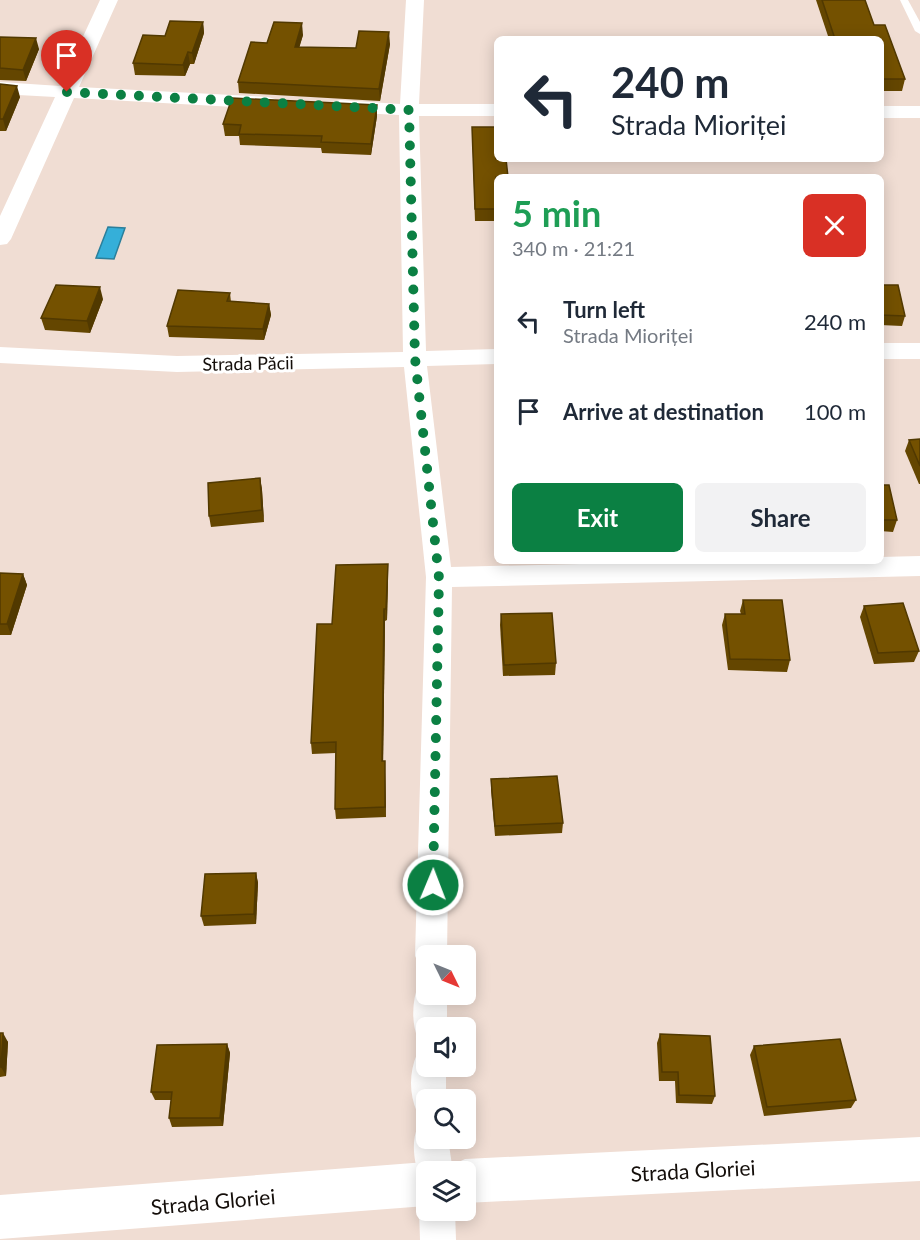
<!DOCTYPE html>
<meta charset="utf-8">
<style>
body{margin:0;font-family:Lato,sans-serif;background:#f2f2f3;color:#1f2937;height:100vh;display:flex;flex-direction:column;font-size:22px;white-space:nowrap}
*{box-sizing:border-box;margin:0}
p{font-size:20px;color:#747a83}
.icon{flex:none;width:33px;height:33px;fill:none;stroke:currentColor;stroke-width:2;stroke-linecap:round;stroke-linejoin:round}
.map{position:relative;flex:1;overflow:hidden}
.side{position:absolute;left:494px;top:174px;width:390px;height:390px;display:flex;flex-direction:column;background:#fff;border-radius:9px;box-shadow:0 3px 15px #0003}
.side>*{flex:none}
.hud{position:absolute;left:494px;top:36px;width:390px;height:126px;border-radius:9px;box-shadow:0 3px 15px #0003;background:#fff;color:#1f2937;overflow:hidden}
.needle{width:39px;rotate:133deg}
.tools{position:absolute;left:416px;top:945px;display:grid;gap:12px}
.tools a{display:grid;place-items:center;width:60px;height:60px;border-radius:9px;background:#fff;box-shadow:0 3px 15px #0003;font-size:30px}
.pin{position:absolute;display:grid;place-items:center;width:51px;height:51px;color:#fff;margin:-62px -26px;border-radius:50% 50% 50% 0;rotate:-45deg;box-shadow:0 0 6px #0007}
.pin .icon{rotate:45deg}
.me{position:absolute;width:66px;margin:-33px;rotate:1deg;stroke-linejoin:round;filter:drop-shadow(0 0 4px #0008)}
.turn{display:flex;align-items:center;gap:21px;height:126px;padding:0 18px;font-size:27px}
.turn .icon{width:78px;height:78px;stroke-width:2.5}
.turn b{display:block;font-size:42px;line-height:51px}
.round{display:grid;place-items:center;flex:none;width:63px;height:63px;border-radius:9px;background:#f2f2f3}
.headline{display:flex;align-items:center;justify-content:space-between;height:102px;padding:0 18px}
h1{font-size:36px;font-weight:700;line-height:45px;color:#1e9e55}
.primary-button{display:flex;gap:12px;margin-top:auto;padding:12px 18px}
.primary-button a{flex:1;height:69px;border-radius:9px;background:#0b8043;color:#fff;font-size:24px;font-weight:700;line-height:69px;text-align:center}
.primary-button a+a{background:#f2f2f3;color:#1f2937}
ul{padding:0;list-style:none}
li{display:flex;align-items:center;gap:18px;height:90px;padding:0 18px}
li div{flex:1}
li b{display:block;font-size:22px}
li em{font-style:normal}
.map>svg:first-child{display:block}
</style>
<div class="map">
<svg width="920" height="1240" viewBox="0 0 920 1240">
<rect width="100%" height="100%" fill="#f0ddd3"/>
<polygon fill="#35afd9" stroke="#2b7f9b" stroke-width="1.5" points="108,227 125,228 114,259 96,258"/>
<g fill="none" stroke-linecap="round" stroke-linejoin="round">
<polygon fill="#fff" fill-rule="evenodd" points="900,0 908,0 920,22 920,34 915,31"/>
<g fill="#fff" fill-rule="evenodd">
<polygon points="100,0 118,0 79,87 268,97 275,99 278,103 275,107 268,109 74,98 11,239 7,244 0,245 0,216 55,97 0,94 0,82 60,86"/>
<polygon points="406,0 424,0 419,104 496,104 496,116 419,116 426,351 496,349 496,364 427,366 451,567 705,561 880,561 880,557 920,556 920,576 452,587 447,956 426,956 426,969 420,966 415,956 426,577 404,367 177,372 0,363 0,347 177,356 403,352 399,115 340,112 333,110 330,106 333,102 340,100 400,104"/>
<rect x="880" y="106" width="40" height="12"/>
<rect x="880" y="343" width="40" height="16"/>
<path d="M 426,981 L 426,994 L 447,994 L 447,1028 L 426,1028 L 426,1042 L 418,1039 C 411,1022 412,1000 419,983 Z"/>
<path d="M 426,1051 L 426,1066 L 446,1066 L 446,1100 L 426,1100 L 426,1116 L 417,1112 C 409,1094 409,1072 417,1054 Z"/>
<path d="M 426,1122 L 426,1138 L 448,1138 L 453,1172 L 426,1172 L 426,1186 L 422,1185 C 415,1166 410,1144 418,1126 Z"/>
<polygon points="424,1197 426,1197 426,1210 455,1210 456,1240 420,1240 419,1210"/>
</g>
<g fill="#fff" fill-rule="evenodd">
<polygon points="920,1137 920,1181 465,1203 465,1172 447,1172 450,1166 465,1159"/>
<polygon points="426,1162 441,1169 443,1172 426,1172 426,1206 0,1239 0,1195"/>
</g>
</g>
<g fill="#644600">
<polygon points="816,0 865,0 874,25 905,79 902,91 880,91 880,39 829,39"/>
<polygon points="203,22 204,33 194,64 190,64 185,76 135,75 133,63 165,36"/>
<polygon points="303,35 299,47 356,48 390,44 380,101 239,93 238,82 267,43"/>
<polygon points="0,37 39,49 26,81 0,80"/>
<polygon points="0,84 20,97 6,131 0,131"/>
<polygon points="377,116 371,155 322,153 321,148 240,145 239,136 225,136 223,124"/>
<polygon points="472,127 496,177 496,221 475,221"/>
<polygon points="880,285 905,316 902,326 880,325"/>
<polygon points="230,293 231,302 269,304 271,315 264,340 169,337 167,326"/>
<polygon points="103,299 90,333 45,330 41,318"/>
<polygon points="920,439 920,484 919,484 905,451 909,440"/>
<polygon points="260,478 262,490 264,522 211,527 209,516"/>
<polygon points="880,485 897,520 893,532 880,531"/>
<polygon points="0,573 23,574 27,585 11,635 0,635"/>
<polygon points="388,576 387,620 385,621 383,761 385,761 385,772 386,817 336,819 335,809 336,753 312,754 311,743"/>
<polygon points="743,600 790,660 787,672 728,670 722,625 725,614 741,614 740,611"/>
<polygon points="864,606 919,651 914,662 874,664 860,617"/>
<polygon points="501,614 556,663 555,675 503,676 500,625"/>
<polygon points="491,779 563,823 562,833 495,836 491,790"/>
<polygon points="256,873 258,883 256,924 204,926 201,916"/>
<polygon points="0,1033 8,1042 6,1076 0,1077"/>
<polygon points="660,1034 715,1096 712,1104 676,1103 675,1081 659,1081 657,1043"/>
<polygon points="227,1044 230,1053 223,1126 172,1127 169,1118 171,1100 155,1100 151,1092"/>
<polygon points="754,1046 856,1100 851,1108 764,1116 750,1055"/>
</g>
<g fill="#513900">
<polygon points="203,22 204,33 194,64 192,53"/>
<polygon points="302,23 303,35 296,59 295,47"/>
<polygon points="389,32 390,44 380,101 379,89"/>
<polygon points="36,38 39,49 26,81 23,70"/>
<polygon points="188,52 190,64 185,76 183,65"/>
<polygon points="17,86 20,97 6,131 3,119"/>
<polygon points="377,105 377,116 371,155 371,144"/>
<polygon points="100,287 103,299 90,333 87,321"/>
<polygon points="269,304 271,315 264,340 263,329"/>
<polygon points="260,478 262,490 264,522 262,510"/>
<polygon points="388,564 388,576 387,620 386,609"/>
<polygon points="23,574 27,585 11,635 7,624"/>
<polygon points="384,609 385,621 383,772 382,761"/>
<polygon points="385,761 385,772 386,817 385,807"/>
<polygon points="256,873 258,883 256,924 254,914"/>
<polygon points="3,1033 8,1042 6,1076 1,1067"/>
<polygon points="227,1044 230,1053 223,1126 220,1118"/>
</g>
<g fill="#745100" stroke="#513900" stroke-width="1.5">
<polygon points="822,0 865,0 874,25 885,25 905,79 880,79 880,39 835,39"/>
<polygon points="170,21 203,22 192,53 188,52 183,65 133,63 143,35 165,36"/>
<polygon points="274,22 302,23 295,47 356,48 359,31 389,32 379,89 238,82 251,42 267,43"/>
<polygon points="0,37 36,38 23,70 0,68"/>
<polygon points="0,84 17,86 3,119 0,119"/>
<polygon points="232,98 377,105 371,144 321,142 322,136 239,134 241,125 223,124"/>
<polygon points="472,127 496,127 496,159 506,159 508,177 496,177 496,209 475,209"/>
<polygon points="56,285 100,287 87,321 41,318"/>
<polygon points="880,285 898,285 905,316 880,315"/>
<polygon points="178,290 230,293 227,301 269,304 263,329 167,326"/>
<polygon points="920,439 920,466 909,440"/>
<polygon points="260,478 262,510 209,516 208,483"/>
<polygon points="880,485 889,485 897,520 880,520"/>
<polygon points="388,564 386,609 384,609 382,761 385,761 385,807 335,809 336,742 311,743 317,624 332,624 336,565"/>
<polygon points="0,573 23,574 7,624 0,624"/>
<polygon points="743,600 782,600 790,660 730,659 725,614 745,614"/>
<polygon points="903,603 919,651 878,653 864,606"/>
<polygon points="552,613 556,663 504,665 501,614"/>
<polygon points="557,776 563,823 495,826 491,779"/>
<polygon points="256,873 254,914 201,916 205,874"/>
<polygon points="0,1033 3,1033 1,1067 0,1067"/>
<polygon points="660,1034 710,1036 715,1096 679,1095 678,1072 662,1072"/>
<polygon points="840,1039 856,1100 767,1107 754,1046"/>
<polygon points="227,1044 220,1118 169,1118 172,1092 151,1092 157,1045"/>
</g>
<g fill="none" stroke-linecap="round" stroke-linejoin="round">
<polyline stroke="#0b8043" stroke-width="10" stroke-dasharray="0 18" points="67,92 409,110 415,358 439,578 433,885"/>
</g>
<g text-anchor="middle" dominant-baseline="central" stroke-width="6" stroke-linejoin="round" paint-order="stroke">
<g font-size="18" fill="#140e0a" stroke="#fff">
<text transform="translate(248 363) rotate(-1)">Strada Păcii</text>
</g>
<g font-size="21" fill="#140e0a" stroke="#fff">
<text transform="translate(693 1170) rotate(-3)">Strada Gloriei</text>
<text transform="translate(213 1201) rotate(-5)">Strada Gloriei</text>
</g>
</g>
</svg>
<div class="tools">
<a><svg class="needle" viewBox="-14 -14 28 28"><path d="M0-13l5 13h-10z" fill="#e53935"/><path d="M0 13l5-13h-10z" fill="#747a83"/></svg></a>
<a><svg class="icon" aria-label="sound" viewBox="0 0 24 24"><path d="M4 9h4l5-4v14l-5-4H4zM17 9q2 3 0 6"/></svg></a>
<a><svg class="icon" aria-label="search" viewBox="0 0 24 24"><circle cx="10" cy="10" r="6"/><path d="M15 15l6 6"/></svg></a>
<a><svg class="icon" aria-label="layers" viewBox="0 0 24 24"><path d="M12 4l9 5-9 5-9-5zM3 14l9 5 9-5"/></svg></a>
</div>
<div class="pin" style="left:67px;top:92px;background:#d93025"><svg class="icon" aria-label="arrive" viewBox="0 0 24 24"><path d="M6 21V4h12l-3 4 3 4H6"/></svg></div>
<svg class="me" style="left:433px;top:885px" viewBox="-20 -20 40 40"><circle r="17" fill="#0b8043" stroke="#fff" stroke-width="3"/><path d="M0-11L8 9 0 5-8 9z" fill="#fff"/></svg>
<div class="hud">
<div class="turn"><svg class="icon" aria-label="left" viewBox="0 0 24 24"><path d="M17 20v-9H6M10 6l-5 5 5 5"/></svg><div><b>240 m</b>Strada Mioriței</div></div>
</div>
<section class="side">
<div class="headline"><div><h1>5 min</h1><p>340 m · 21:21</p></div><a class="round" style="background:#d93025;color:#fff"><svg class="icon" aria-label="close" viewBox="0 0 24 24"><path d="M6 6l12 12M18 6L6 18"/></svg></a></div>
<ul>
<li><svg class="icon" aria-label="left" viewBox="0 0 24 24"><path d="M17 20v-9H6M10 6l-5 5 5 5"/></svg><div><b>Turn left</b><p>Strada Mioriței</p></div><em>240 m</em></li>
<li><svg class="icon" aria-label="arrive" viewBox="0 0 24 24"><path d="M6 21V4h12l-3 4 3 4H6"/></svg><div><b>Arrive at destination</b></div><em>100 m</em></li>
</ul>
<div class="primary-button"><a>Exit</a><a>Share</a></div>
</section>
</div>
